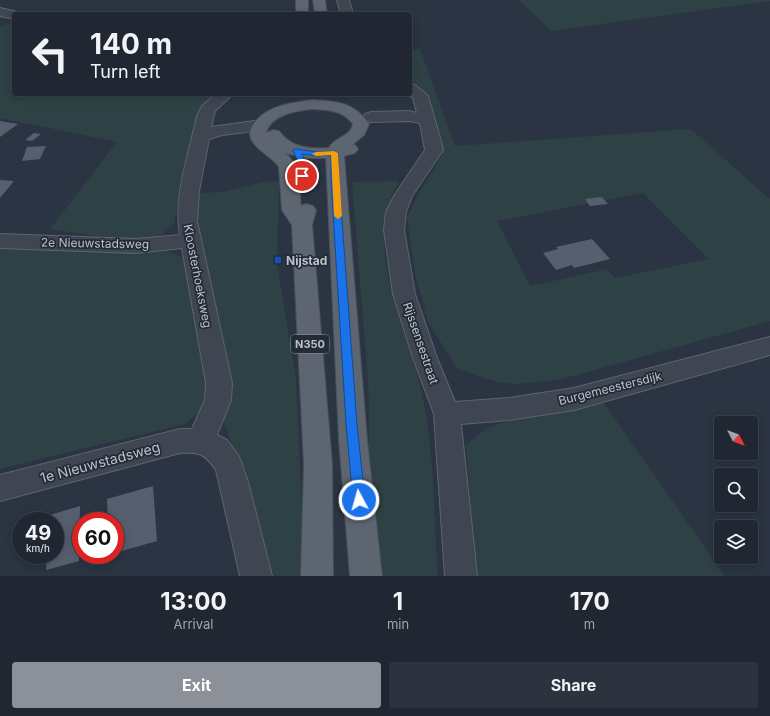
<!DOCTYPE html>
<style>
body{margin:0;font-family:Inter,sans-serif;background:#2d333e;color:#f1f3f6;height:100vh;display:flex;flex-direction:column;font-size:15px;white-space:nowrap}
*{box-sizing:border-box;margin:0}
p{font-size:13px;color:#a2a5ac}
.icon{flex:none;width:22px;height:22px;fill:none;stroke:currentColor;stroke-width:2;stroke-linecap:round;stroke-linejoin:round}
.map{position:relative;height:576px;overflow:hidden}
.sheet{display:flex;flex-direction:column;background:#202732;flex:1}
.sheet>*{flex:none}
.hud{position:absolute;left:12px;top:12px;width:400px;height:84px;border-radius:4px;box-shadow:0 2px 10px #0003,0 0 0 1px #3d444d;background:#202732;color:#f1f3f6;overflow:hidden}
.needle{width:26px;rotate:132deg}
.tools{position:absolute;left:714px;top:416px;display:grid;gap:8px}
.tools a{display:grid;place-items:center;width:44px;height:44px;border-radius:4px;background:#202732;box-shadow:0 2px 10px #0003,0 0 0 1px #3d444d;font-size:20px}
.speed{position:absolute;left:12px;top:512px;display:flex;gap:8px;font-size:20px;font-weight:700;text-align:center}
.speed>*{display:grid;place-content:center;width:52px;height:52px;border-radius:50%;background:#202732;box-shadow:0 2px 10px #0003,0 0 0 1px #3d444d;line-height:1}
.speed small{font-size:10px;font-weight:400}
.speed .limit{border:6px solid #d22;background:#fff;color:#111}
.pin{position:absolute;display:grid;place-items:center;width:34px;height:34px;color:#fff;margin:-17px;border:2px solid #fff;border-radius:50%;box-shadow:0 1px 4px #0007}
.me{position:absolute;width:44px;margin:-22px;rotate:354deg;stroke-linejoin:round;filter:drop-shadow(0 0 3px #0008)}
.turn{display:flex;align-items:center;gap:14px;height:84px;padding:0 12px;font-size:18px}
.turn .icon{width:52px;height:52px;stroke-width:2.5}
.turn b{display:block;font-size:28px;line-height:34px}
.eta{display:flex;justify-content:space-evenly;align-items:center;height:68px;text-align:center}
.eta b{font-size:24px;font-weight:700;line-height:28px}
.button{display:flex;gap:8px;margin-top:auto;padding:8px 12px}
.button a{flex:1;height:46px;border-radius:4px;background:#8c9099;color:#fff;font-size:16px;font-weight:700;line-height:46px;text-align:center}
.button a+a{background:#2d333e;color:#f1f3f6}
.map>svg:first-child{display:block}
</style>
<div class="map">
<svg width="770" height="576" viewBox="0 0 770 576">
<rect width="100%" height="100%" fill="#2b3442"/>
<g fill="#2e4144" fill-rule="evenodd">
<polygon points="519,0 770,0 770,1 551,31"/>
<polygon points="14,21 14,94 218,94 208,100 198,113 174,224 157,238 137,242 50,229 117,142 0,118 0,27"/>
<path d="M 420,49 L 455,146 L 689,129 L 693,131 L 770,199 L 770,321 L 559,380 L 516,384 L 498,382 L 477,376 L 457,368 L 428,322 L 415,274 L 407,218 L 418,195 L 441,157 L 444,147 L 428,95 L 410,83 L 410,50 ZM 643,193 L 709,259 L 615,278 L 607,269 L 530,286 L 497,221 Z"/>
<polygon points="279,181 277,263 296,378 305,576 267,576 246,469 232,446 222,416 192,225 196,193 223,192 262,182"/>
<path d="M 399,181 C 393,193 386,206 385,220 C 378,289 416,349 426,415 C 435,468 434,523 438,576 L 380,576 L 368,473 L 369,414 L 368,380 L 352,182 Z"/>
<polygon points="0,245 165,250 182,257 186,271 207,394 200,411 185,424 0,469"/>
<polygon points="601,399 725,576 476,576 466,445 487,428 527,416"/>
</g>
<g fill="#565f6e">
<polygon points="0,121 18,124 0,137"/>
<polygon points="34,133 41,134 32,141 25,140"/>
<polygon points="46,146 40,159 22,161 27,147"/>
<polygon points="0,180 14,181 0,198"/>
<polygon points="602,197 608,204 590,206 585,199"/>
<polygon points="592,239 610,259 574,268 572,265 556,270 543,253 558,249 556,247"/>
<polygon points="153,486 157,541 115,553 115,521 108,521 107,499"/>
<polygon points="80,506 79,561 46,570 47,555 55,555 55,521 49,521 50,515"/>
</g>
<g fill="none" stroke-linecap="round" stroke-linejoin="round">
<defs>
<g id="street">
<polygon points="337,0 349,0 353,14 341,14"/>
<polygon points="0,8 18,12 19,14 14,14 14,19 0,16"/>
<polygon points="410,84 415,85 428,96 442,145 443,150 412,196 406,212 404,230 415,294 437,358 455,402 509,398 574,388 770,337 770,355 574,410 509,420 461,424 477,576 445,576 434,414 413,358 393,294 384,230 386,212 394,196 425,150 420,123 409,121 371,122 365,120 363,117 365,114 371,112 409,111 417,113 413,98 408,94 410,94"/>
<path d="M 216,94 L 233,94 L 215,111 L 211,127 L 261,120 L 267,122 L 269,125 L 267,128 L 261,130 L 222,135 L 209,139 L 199,191 L 197,221 L 232,383 L 231,400 L 217,435 L 227,440 L 238,455 L 242,464 L 248,482 L 272,576 L 240,576 L 216,470 C 204,453 200,452 180,453 L 0,501 L 0,475 L 180,429 L 192,429 L 205,400 L 206,383 L 182,248 L 136,253 L 0,248 L 0,234 L 136,239 L 180,235 C 173,198 189,153 197,116 L 202,106 Z"/>
</g>
<g id="primary">
<rect x="296" y="0" width="12" height="14"/>
<polygon points="313,0 325,0 327,14 315,14"/>
<path d="M 312,100 C 337,101 354,102 369,124 L 364,135 L 352,145 L 355,145 L 358,149 L 355,153 L 344,156 L 367,440 L 382,576 L 350,576 L 339,440 L 326,158 L 307,158 L 285,153 C 304,169 298,184 301,206 L 306,204 L 313,206 L 316,210 L 312,225 L 332,464 L 333,576 L 301,576 L 304,464 L 292,225 L 282,210 L 279,167 C 272,156 257,151 251,139 C 249,133 251,126 255,122 C 269,105 291,103 312,100 ZM 312,109 C 328,110 343,110 353,124 C 351,137 334,137 329,148 C 310,149 291,148 279,131 L 273,130 L 266,133 C 271,114 296,111 312,109 Z"/>
</g>
</defs>
<use href="#street" stroke="#5d646f" stroke-width="2"/>
<use href="#primary" stroke="#484f5b" stroke-width="2"/>
<use href="#street" fill="#3f4652" fill-rule="evenodd"/>
<use href="#primary" fill="#5d6571" fill-rule="evenodd"/>
</g>
<polygon fill="#1a73e8" stroke="#114b97" points="294,149 318,152 334,151 338,153 339,180 357,424 365,500 363,504 359,506 355,504 353,500 346,424 331,180 331,155 318,156 302,154 304,159 306,176 302,178 299,176 297,159 293,151"/>
<polygon fill="#f59e0b" points="334,151 338,153 342,216 338,219 334,216 331,155 316,156 312,154 316,152"/>
<rect fill="#1a4fb4" stroke="#232b37" stroke-width="1.5" x="274" y="256" width="8" height="8" rx="2"/>
<g text-anchor="middle" dominant-baseline="central" stroke-width="3.5" stroke-linejoin="round" paint-order="stroke">
<rect fill="#232b37" stroke="#8e949f" stroke-width="1" x="291" y="335" width="38" height="18" rx="3"/>
<g font-size="11" font-weight="bold" fill="#bcc1cb">
<text x="310" y="344">N350</text>
</g>
<g font-size="12" fill="#bcc1cb" stroke="#232b37">
<text transform="translate(95 243) rotate(1)">2e Nieuwstadsweg</text>
<text transform="translate(198 276) rotate(79)">Kloosterhoeksweg</text>
<text transform="translate(421 343) rotate(71)">Rijssensestraat</text>
<text transform="translate(610 388) rotate(-14)">Burgemeestersdijk</text>
</g>
<g font-size="12" font-weight="bold" fill="#bcc1cb" stroke="#232b37" text-anchor="start">
<text x="286" y="260">Nijstad</text>
</g>
<g font-size="14" fill="#bcc1cb" stroke="#232b37">
<text transform="translate(100 462) rotate(-15)">1e Nieuwstadsweg</text>
</g>
</g>
</svg>
<div class="tools">
<a><svg class="needle" viewBox="-14 -14 28 28"><path d="M0-13l5 13h-10z" fill="#e53935"/><path d="M0 13l5-13h-10z" fill="#a2a5ac"/></svg></a>
<a><svg class="icon" aria-label="search" viewBox="0 0 24 24"><circle cx="10" cy="10" r="6"/><path d="M15 15l6 6"/></svg></a>
<a><svg class="icon" aria-label="layers" viewBox="0 0 24 24"><path d="M12 4l9 5-9 5-9-5zM3 14l9 5 9-5"/></svg></a>
</div>
<div class="speed"><div>49<small>km/h</small></div><div class="limit">60</div></div>
<div class="pin" style="left:302px;top:176px;background:#d93025"><svg class="icon" aria-label="arrive" viewBox="0 0 24 24"><path d="M6 21V4h12l-3 4 3 4H6"/></svg></div>
<svg class="me" style="left:359px;top:500px" viewBox="-20 -20 40 40"><circle r="17" fill="#1a73e8" stroke="#fff" stroke-width="3"/><path d="M0-11L8 9 0 5-8 9z" fill="#fff"/></svg>
<div class="hud">
<div class="turn"><svg class="icon" aria-label="left" viewBox="0 0 24 24"><path d="M17 20v-9H6M10 6l-5 5 5 5"/></svg><div><b>140 m</b>Turn left</div></div>
</div>
</div>
<section class="sheet">
<div class="eta">
<div><b>13:00</b><p>Arrival</p></div>
<div><b>1</b><p>min</p></div>
<div><b>170</b><p>m</p></div>
</div>
<div class="button"><a>Exit</a><a>Share</a></div>
</section>
